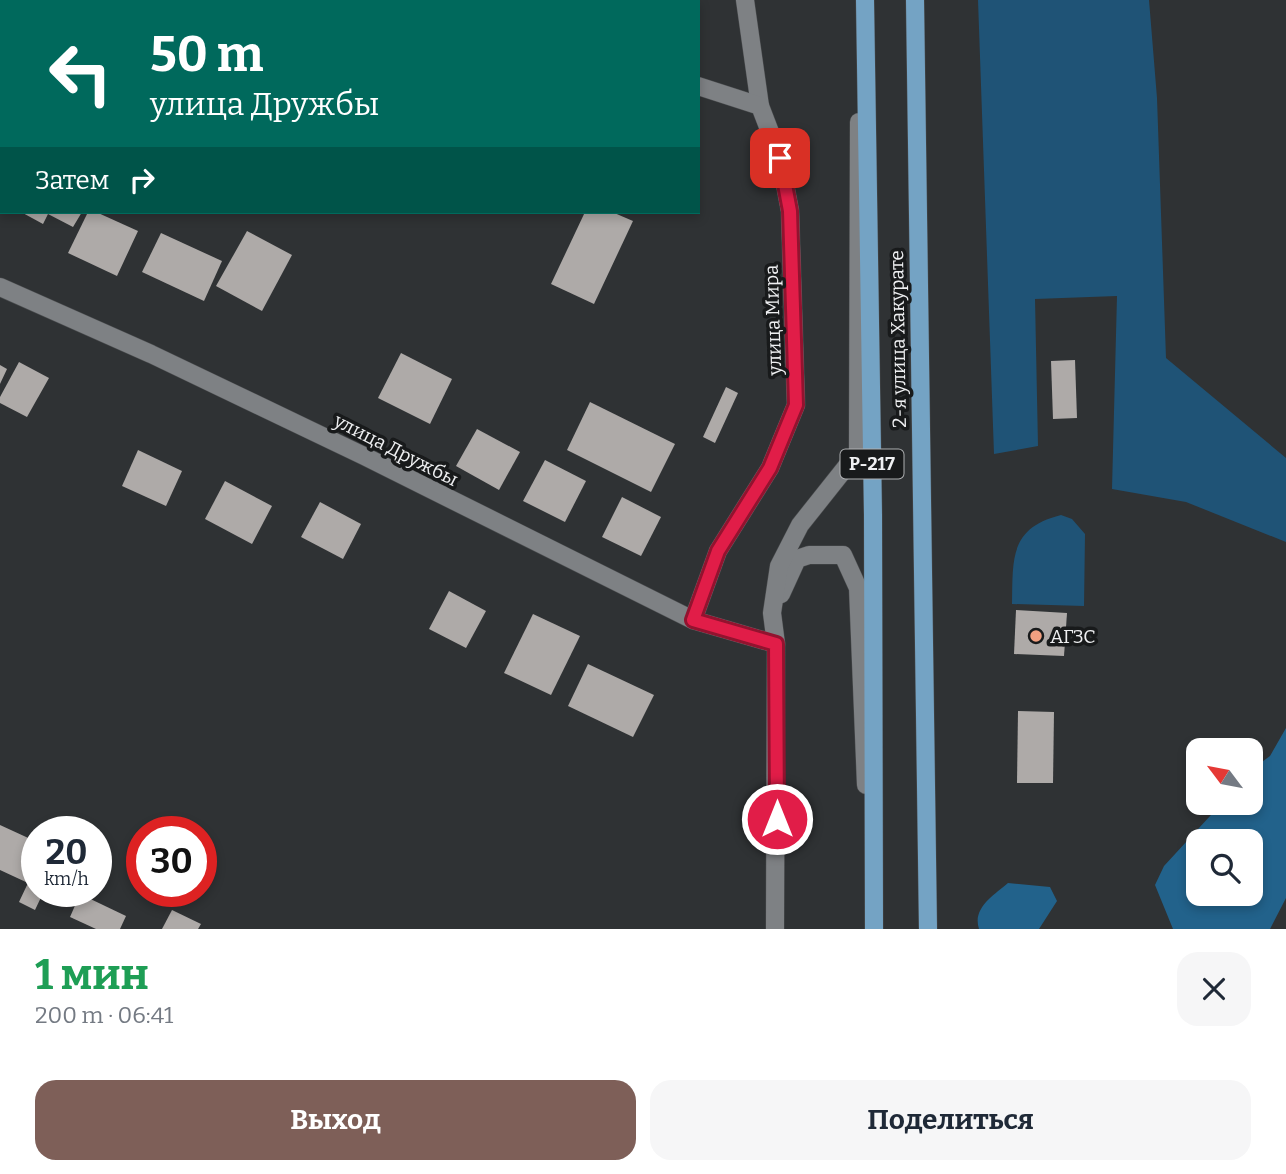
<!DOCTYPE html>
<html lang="ru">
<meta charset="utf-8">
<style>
body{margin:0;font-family:Bitter,serif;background:#f6f6f7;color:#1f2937;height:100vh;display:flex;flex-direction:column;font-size:26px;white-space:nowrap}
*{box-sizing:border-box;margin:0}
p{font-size:23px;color:#747a83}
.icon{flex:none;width:38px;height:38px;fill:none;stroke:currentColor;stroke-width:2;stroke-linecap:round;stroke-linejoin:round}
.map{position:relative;height:929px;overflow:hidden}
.side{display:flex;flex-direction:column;background:#fff;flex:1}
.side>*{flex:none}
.top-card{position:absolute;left:0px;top:0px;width:700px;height:214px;box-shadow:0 4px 10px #0003;background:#00695c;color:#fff;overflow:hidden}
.needle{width:46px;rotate:302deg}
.tools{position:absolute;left:1186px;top:738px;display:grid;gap:14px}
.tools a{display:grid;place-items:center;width:77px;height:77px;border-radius:14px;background:#fff;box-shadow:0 4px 10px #0003;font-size:35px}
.speed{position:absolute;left:21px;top:816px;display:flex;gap:14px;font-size:35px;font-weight:700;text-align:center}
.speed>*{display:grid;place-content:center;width:91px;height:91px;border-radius:50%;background:#fff;box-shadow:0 4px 10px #0003;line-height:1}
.speed small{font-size:18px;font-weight:400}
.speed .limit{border:10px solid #d22;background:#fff;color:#111}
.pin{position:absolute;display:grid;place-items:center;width:60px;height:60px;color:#fff;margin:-30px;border-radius:14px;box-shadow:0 4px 10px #0006}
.me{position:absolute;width:77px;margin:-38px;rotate:0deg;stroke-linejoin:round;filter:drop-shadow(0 0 5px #0008)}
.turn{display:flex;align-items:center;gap:24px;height:147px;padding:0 35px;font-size:32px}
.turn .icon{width:91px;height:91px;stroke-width:2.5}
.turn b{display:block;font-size:49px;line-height:60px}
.then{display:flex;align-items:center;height:66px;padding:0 35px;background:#0003;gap:14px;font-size:26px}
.round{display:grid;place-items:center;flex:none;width:74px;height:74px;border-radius:21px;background:#f6f6f7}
.head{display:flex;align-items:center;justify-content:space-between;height:119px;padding:0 35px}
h1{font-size:42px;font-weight:700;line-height:52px;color:#1e9e55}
.primary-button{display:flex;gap:14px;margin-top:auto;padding:14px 35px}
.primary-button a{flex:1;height:80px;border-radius:21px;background:#7e5f58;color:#fff;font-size:28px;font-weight:700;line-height:80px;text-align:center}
.primary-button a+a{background:#f6f6f7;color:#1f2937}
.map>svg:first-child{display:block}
</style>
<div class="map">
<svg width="1286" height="929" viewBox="0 0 1286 929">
<rect width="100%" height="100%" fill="#2f3234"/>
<g fill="#1f5376">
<polygon points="978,0 1149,0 1157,98 1166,358 1286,458 1286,542 1186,502 1112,489 1117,296 1035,299 1038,446 994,454"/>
<path d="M 1061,515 L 1072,519 L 1085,534 L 1084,606 L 1012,604 C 1013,559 1009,528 1061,515 Z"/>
</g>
<g fill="#22628b" fill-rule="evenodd">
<path d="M 1286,728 L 1286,898 L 1270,929 L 1173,929 L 1155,885 L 1164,866 L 1222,803 L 1251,803 L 1251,770 L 1270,756 ZM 1199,842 L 1251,842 L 1251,894 L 1199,894 Z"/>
<path d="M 1008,883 L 1050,887 L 1057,901 L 1039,929 L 979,929 C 972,908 994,895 1008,883 Z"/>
</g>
<g fill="#aeaaa8">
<polygon points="21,212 82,212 73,227 48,214 43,224"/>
<polygon points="88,212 96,212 138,231 117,276 68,253"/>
<polygon points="585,212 612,212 633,221 594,304 551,284"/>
<polygon points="247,231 292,255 262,311 216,286"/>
<polygon points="161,233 222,261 204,301 142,272"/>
<polygon points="401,353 452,379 430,424 378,398"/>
<polygon points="1075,360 1077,418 1053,419 1051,361"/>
<polygon points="19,362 49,378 27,417 0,403 0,397"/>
<polygon points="0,365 7,369 0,384"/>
<polygon points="726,387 738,393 715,443 703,437"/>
<polygon points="590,402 675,444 651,492 567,450"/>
<polygon points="477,429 520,452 499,490 456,466"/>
<polygon points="138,450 182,471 166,506 122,486"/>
<polygon points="545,460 586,481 565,522 523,501"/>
<polygon points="225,481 272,506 252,544 205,519"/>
<polygon points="622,497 661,517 641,556 602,537"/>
<polygon points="320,502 361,524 343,559 301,537"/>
<polygon points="449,591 486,611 466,648 429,629"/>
<polygon points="1016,610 1067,613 1064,656 1014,654"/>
<polygon points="533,614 580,636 551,695 504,673"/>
<polygon points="588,664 654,695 633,737 568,706"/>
<polygon points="1018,711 1054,712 1053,783 1017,783"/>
<polygon points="0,825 37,842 37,891 44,891 35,910 19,902 28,883 0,870"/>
<polygon points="80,894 126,916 120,929 96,929 70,917"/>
<polygon points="172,910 201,924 198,929 162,929"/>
</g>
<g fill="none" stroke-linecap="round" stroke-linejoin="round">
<defs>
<g id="minor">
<polyline points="504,0 507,2"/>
<polyline points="745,0 760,106"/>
<polyline points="0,287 151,354 364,456 693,620 776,644"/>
<polyline points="781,594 797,559 809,555 843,555 858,588 866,785"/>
<polyline points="693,620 718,551 770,468 796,405 790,211 780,158 760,106 698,86"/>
<polyline points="775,929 776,644 772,613 779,566 800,525 858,452 859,122"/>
</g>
<g id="primary">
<polyline points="865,0 873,515 874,929"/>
<polyline points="915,0 928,929"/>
</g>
</defs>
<use href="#minor" stroke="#4b4d4f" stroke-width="19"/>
<use href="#primary" stroke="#4b4d4f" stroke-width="19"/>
<use href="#minor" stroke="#7e8184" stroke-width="18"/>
<use href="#primary" stroke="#74a3c4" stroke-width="18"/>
</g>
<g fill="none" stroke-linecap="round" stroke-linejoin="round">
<defs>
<polyline id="route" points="777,819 776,644 693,620 718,551 770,468 796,405 790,211 780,158"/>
</defs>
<use href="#route" stroke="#92132f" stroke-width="18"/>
<use href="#route" stroke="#e11d48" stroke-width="12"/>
</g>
<circle fill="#f2a081" stroke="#181a1b" stroke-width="2.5" cx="1036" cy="636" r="7"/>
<g text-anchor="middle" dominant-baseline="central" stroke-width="7" stroke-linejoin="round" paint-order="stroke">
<rect fill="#181a1b" stroke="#aeb0b2" stroke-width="2" x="840.5" y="449.5" width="63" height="29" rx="5"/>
<g font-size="18" font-weight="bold" fill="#eff0f2">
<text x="872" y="464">Р-217</text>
</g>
<g font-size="19" fill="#eff0f2" stroke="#181a1b">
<text transform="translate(773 320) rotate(-92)">улица Мира</text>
<text transform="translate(898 339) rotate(-91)">2-я улица Хакурате</text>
<text transform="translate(396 450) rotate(27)">улица Дружбы</text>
</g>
<g font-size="19" fill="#eff0f2" stroke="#181a1b" text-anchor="start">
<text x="1050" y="636">АГЗС</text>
</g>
</g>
</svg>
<div class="tools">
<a><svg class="needle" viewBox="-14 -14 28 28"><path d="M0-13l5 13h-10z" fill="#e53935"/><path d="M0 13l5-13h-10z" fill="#747a83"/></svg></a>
<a><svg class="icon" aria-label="search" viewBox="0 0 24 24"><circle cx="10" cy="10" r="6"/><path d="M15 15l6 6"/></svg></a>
</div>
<div class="speed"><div>20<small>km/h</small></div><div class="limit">30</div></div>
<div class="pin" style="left:780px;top:158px;background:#d93025"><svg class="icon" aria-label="arrive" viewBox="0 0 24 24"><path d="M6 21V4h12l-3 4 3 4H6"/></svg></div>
<svg class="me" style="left:777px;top:819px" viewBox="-20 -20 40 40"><circle r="17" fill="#e11d48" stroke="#fff" stroke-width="3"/><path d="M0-11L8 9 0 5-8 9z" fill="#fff"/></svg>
<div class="top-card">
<div class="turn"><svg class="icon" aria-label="left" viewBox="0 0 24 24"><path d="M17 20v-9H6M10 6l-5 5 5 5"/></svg><div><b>50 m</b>улица Дружбы</div></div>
<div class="then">Затем<svg class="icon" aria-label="right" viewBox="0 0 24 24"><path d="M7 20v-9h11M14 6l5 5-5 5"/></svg></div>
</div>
</div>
<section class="side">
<div class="head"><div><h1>1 мин</h1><p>200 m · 06:41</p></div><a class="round"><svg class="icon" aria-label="close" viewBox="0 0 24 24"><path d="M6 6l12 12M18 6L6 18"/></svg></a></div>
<div class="primary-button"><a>Выход</a><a>Поделиться</a></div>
</section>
